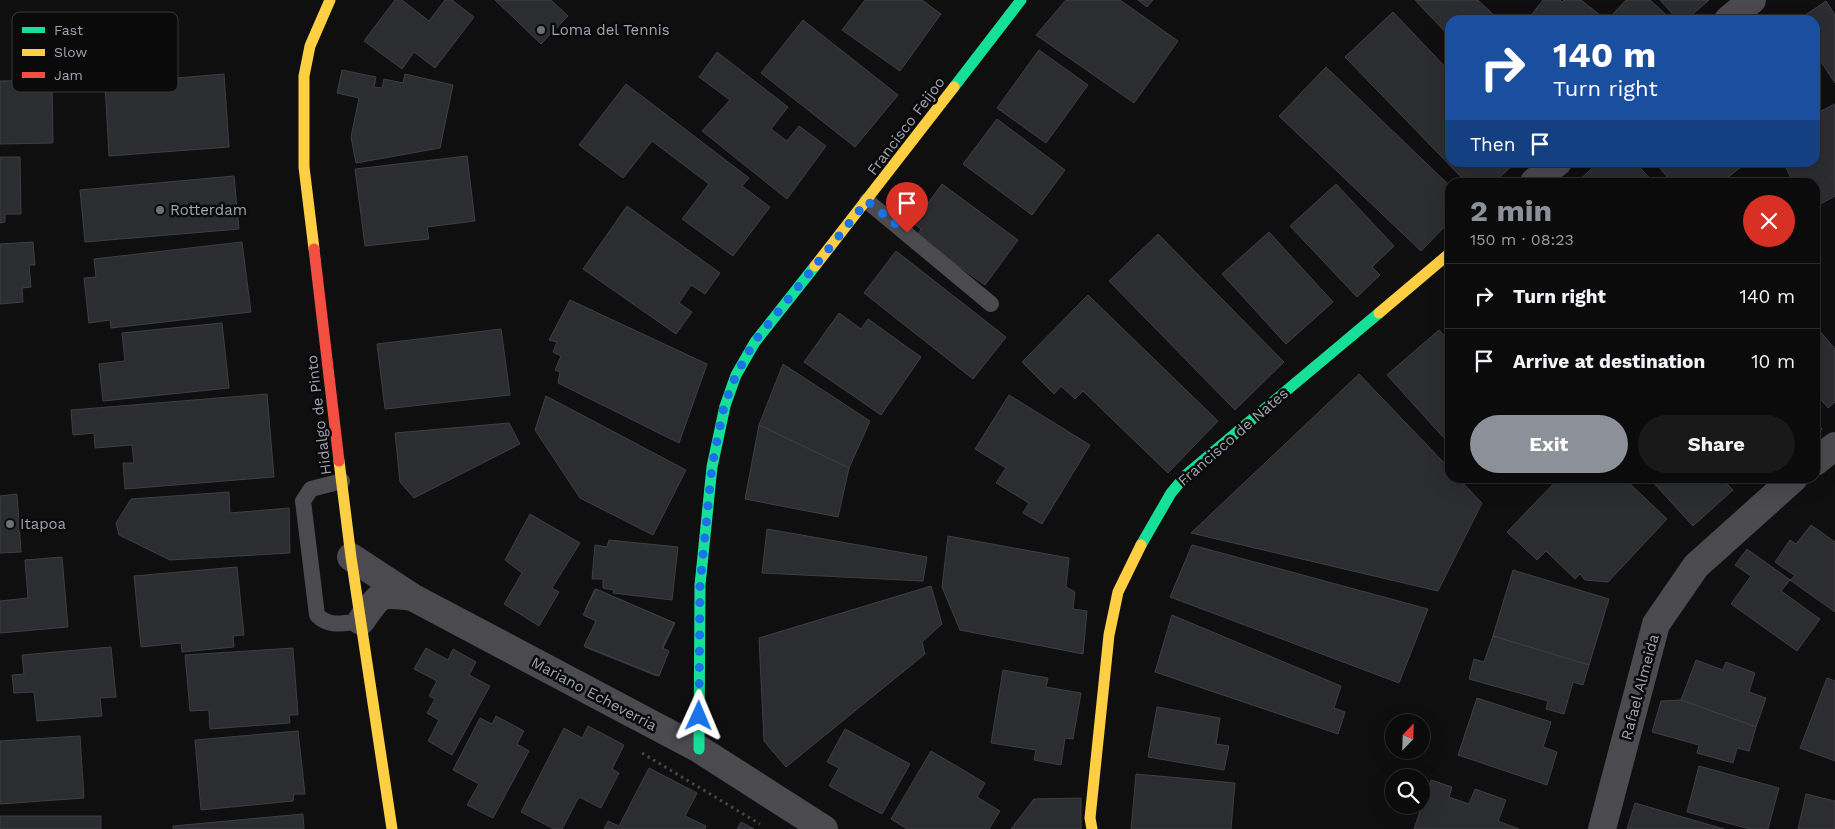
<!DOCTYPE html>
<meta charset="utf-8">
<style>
body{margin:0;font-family:"Work Sans",sans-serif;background:#19191a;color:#f1f3f6;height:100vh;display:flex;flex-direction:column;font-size:19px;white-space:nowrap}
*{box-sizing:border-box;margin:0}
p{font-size:16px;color:#9a9b9d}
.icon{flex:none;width:28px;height:28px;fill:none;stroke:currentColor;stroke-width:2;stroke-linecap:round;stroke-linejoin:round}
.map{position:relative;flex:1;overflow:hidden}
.side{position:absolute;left:1445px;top:178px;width:375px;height:305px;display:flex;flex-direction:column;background:#0b0b0c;border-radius:15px;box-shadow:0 5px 20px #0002,0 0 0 1px #2b2b2d}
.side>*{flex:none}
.top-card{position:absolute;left:1445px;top:15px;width:375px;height:152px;border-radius:15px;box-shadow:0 5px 20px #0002,0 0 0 1px #2b2b2d;background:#1a4fa0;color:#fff;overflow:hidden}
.needle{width:32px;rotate:23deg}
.buttons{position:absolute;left:1385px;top:714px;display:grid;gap:10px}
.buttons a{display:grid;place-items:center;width:45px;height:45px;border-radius:50%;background:#0b0b0c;box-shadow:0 5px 20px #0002,0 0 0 1px #2b2b2d;font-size:25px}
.pin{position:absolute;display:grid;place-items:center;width:42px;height:42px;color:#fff;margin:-51px -21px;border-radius:50% 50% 50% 0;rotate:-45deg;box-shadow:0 0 5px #0007}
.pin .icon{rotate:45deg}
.me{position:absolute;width:55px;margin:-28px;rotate:1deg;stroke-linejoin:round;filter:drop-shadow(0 0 4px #0008)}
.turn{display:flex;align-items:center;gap:18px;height:105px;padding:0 25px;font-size:22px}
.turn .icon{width:65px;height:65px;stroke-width:2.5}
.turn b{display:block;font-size:35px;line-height:42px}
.then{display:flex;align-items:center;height:48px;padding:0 25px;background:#0003;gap:10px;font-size:19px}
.round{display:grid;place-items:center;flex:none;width:52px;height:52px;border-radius:26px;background:#19191a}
.headline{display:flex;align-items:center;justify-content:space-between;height:85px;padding:0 25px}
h1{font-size:30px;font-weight:700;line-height:38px;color:#8c9099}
.cta{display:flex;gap:10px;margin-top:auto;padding:10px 25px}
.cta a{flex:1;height:58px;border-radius:30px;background:#8c9099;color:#fff;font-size:20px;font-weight:700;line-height:58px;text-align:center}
.cta a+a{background:#19191a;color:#f1f3f6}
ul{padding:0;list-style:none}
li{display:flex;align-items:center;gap:15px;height:65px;padding:0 25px;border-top:1px solid #2b2b2d}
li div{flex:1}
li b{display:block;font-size:19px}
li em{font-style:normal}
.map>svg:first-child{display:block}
</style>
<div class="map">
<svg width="1835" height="829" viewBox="0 0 1835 829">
<rect width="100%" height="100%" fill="#0f0f10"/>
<g fill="#2c2d30" stroke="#3e3f44">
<polygon points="395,0 402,0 429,21 445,0 452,0 474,17 435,68 414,52 402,69 364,41"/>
<polygon points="495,0 551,0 568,16 541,44"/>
<polygon points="865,0 922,0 941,14 900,71 842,30"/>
<polygon points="1066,0 1120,0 1178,41 1134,103 1036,35"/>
<polygon points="1138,0 1153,0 1147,7"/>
<polygon points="1415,0 1478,0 1499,20 1450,20 1450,37"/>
<polygon points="1543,0 1560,0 1562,2 1564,0 1581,0 1605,19 1533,20 1530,17"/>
<polygon points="1626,0 1650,0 1672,20 1618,20 1612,15"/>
<polygon points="1660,0 1709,0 1686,20 1678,20"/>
<polygon points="1826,1 1835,15 1835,83 1815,53 1815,20 1798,20"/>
<polygon points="1393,12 1450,72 1450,162 1516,162 1495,182 1466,182 1345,57"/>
<polygon points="803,20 898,95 855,147 761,73"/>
<polygon points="1039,50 1088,85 1046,143 997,108"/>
<polygon points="717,52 788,107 771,129 787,141 799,126 826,146 787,199 702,131 730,100 699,77"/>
<polygon points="1326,67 1450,186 1450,221 1421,251 1279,116"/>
<polygon points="342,70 376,77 374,87 382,88 384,79 403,83 405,74 453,85 440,148 356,163 351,137 359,98 337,93"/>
<polygon points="224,74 229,147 109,156 105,84"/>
<polygon points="52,80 53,143 0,144 0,81"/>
<polygon points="626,84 749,178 742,186 770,207 733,256 682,219 709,184 652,141 623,178 579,145"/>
<polygon points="1835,104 1835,196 1815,207 1815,182 1793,182 1783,162 1815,162 1815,114"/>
<polygon points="997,119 1065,170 1032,215 963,164"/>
<polygon points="467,156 475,221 427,227 429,239 365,246 355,169"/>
<polygon points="0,157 20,157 21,214 5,214 5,222 0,223"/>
<polygon points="1599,162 1635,162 1653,182 1577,182"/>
<polygon points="1655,162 1747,162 1722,182 1671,182"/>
<polygon points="234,176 239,229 85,242 80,190"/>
<polygon points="942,184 1018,240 985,285 917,236 921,229 913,223"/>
<polygon points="1336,184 1394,246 1372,267 1380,275 1357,297 1290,226"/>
<polygon points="627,206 720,273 705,294 691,285 679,303 692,312 676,334 583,269"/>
<polygon points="1269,232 1333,302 1286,344 1222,274"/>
<polygon points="1158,234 1284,362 1235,410 1109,281"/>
<polygon points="33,242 35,265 29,265 31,287 22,288 23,302 0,304 0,244"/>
<polygon points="242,242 251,312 111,328 110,320 89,323 84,278 96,277 94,259"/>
<polygon points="896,251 1006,337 973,379 864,293"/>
<polygon points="1088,295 1218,421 1168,473 1083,391 1075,399 1061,386 1054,394 1022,362"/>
<polygon points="570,300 707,364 679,443 558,383 560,372 555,370 561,356 553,352 557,342 549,340"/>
<polygon points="839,313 861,329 868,319 921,357 881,415 804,362"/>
<polygon points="222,323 229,388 103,401 99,364 125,361 122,333"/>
<polygon points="501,329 510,395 385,409 377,344"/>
<polygon points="1439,330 1450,342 1450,432 1444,438 1387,375"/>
<polygon points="1819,330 1835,349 1835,402 1828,408 1815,392 1815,334"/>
<polygon points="783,364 870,421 849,468 759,425"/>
<polygon points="1359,374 1450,469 1450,478 1458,478 1482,503 1438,591 1191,533"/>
<polygon points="267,394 274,477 125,489 123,463 134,463 132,445 95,448 94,433 73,435 71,410"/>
<polygon points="1009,395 1090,445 1042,524 1023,513 1029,503 996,483 1006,468 975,449"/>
<polygon points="546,396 686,470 653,535 580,498 535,430"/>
<polygon points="1815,420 1822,429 1815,435"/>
<polygon points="509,423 520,444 414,498 400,482 395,433"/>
<polygon points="759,425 849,468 838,517 745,499"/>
<polygon points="1559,478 1613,478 1619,482 1626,480 1667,519 1608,582 1585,580 1580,574 1575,579 1546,551 1537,560 1507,532"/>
<polygon points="1649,478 1724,478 1722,479 1733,490 1693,526"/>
<polygon points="229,492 230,513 289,508 290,553 170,560 119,535 116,523 131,499"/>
<polygon points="17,494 21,552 0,553 0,496"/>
<polygon points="530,514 580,543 552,588 559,592 539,626 504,604 522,573 505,560"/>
<polygon points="1811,525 1835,542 1835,612 1790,580 1795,576 1775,562 1790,540 1796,544"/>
<polygon points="767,529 927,557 923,581 762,573"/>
<polygon points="948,536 1069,558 1066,587 1075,592 1073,609 1087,611 1083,654 960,630 942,587"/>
<polygon points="609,540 678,547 672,600 613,593 614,590 603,588 603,579 592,579 595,545 607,547"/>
<polygon points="1192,545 1428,609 1399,683 1170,597"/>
<polygon points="1747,549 1790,580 1781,591 1820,619 1797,651 1731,604 1751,576 1735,565"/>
<polygon points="62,557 68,627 0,633 0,601 28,598 25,560"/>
<polygon points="237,567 244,635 233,636 234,647 182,652 181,643 141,647 134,576"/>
<polygon points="1513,570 1609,599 1589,665 1493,636"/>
<polygon points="931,586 942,624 922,642 925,654 786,767 764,741 759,638"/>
<polygon points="595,589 675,623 662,650 668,653 657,676 585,647 598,616 585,610"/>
<polygon points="596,589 674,623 662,648 669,651 659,676 584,646 596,621 583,615"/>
<polygon points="1172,615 1341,686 1334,708 1345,712 1338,734 1155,672"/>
<polygon points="1493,636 1589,665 1583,685 1573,682 1564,714 1546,709 1548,701 1469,679 1474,659 1484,662"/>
<polygon points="111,647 116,697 100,698 102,716 37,721 34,692 14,693 12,675 24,674 22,655"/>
<polygon points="293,648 298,715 289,715 290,723 210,729 209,710 190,711 185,655"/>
<polygon points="426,648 448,660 453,649 476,662 469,675 490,686 452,755 428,741 439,720 427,713 435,699 429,696 437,681 414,669"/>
<polygon points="1696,660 1723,670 1726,662 1755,673 1749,692 1766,698 1756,727 1681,700"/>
<polygon points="1003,670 1048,678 1046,687 1081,693 1073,739 1065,738 1061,765 1034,760 1036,750 991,743"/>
<polygon points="1827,678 1835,681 1835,761 1800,748"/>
<polygon points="1477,698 1551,722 1543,747 1557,752 1547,785 1458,755"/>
<polygon points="1681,700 1756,727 1749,751 1737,748 1733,763 1697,753 1699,745 1652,732 1661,701"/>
<polygon points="1157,707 1220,718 1216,744 1229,746 1224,770 1148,757"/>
<polygon points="496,716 524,731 517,744 529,751 493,818 467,805 479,784 453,770 480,718 492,724"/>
<polygon points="588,726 624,745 612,769 619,773 601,808 579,797 562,829 554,829 521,812 564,728 582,738"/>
<polygon points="845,729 910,764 882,814 829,786 839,768 827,762"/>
<polygon points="298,731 305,794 294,794 293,801 201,810 195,740"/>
<polygon points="80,736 84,798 0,804 0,741"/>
<polygon points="931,751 985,783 977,797 1000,811 989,829 907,829 891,819"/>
<polygon points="1699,766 1779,788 1768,829 1750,829 1687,812"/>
<polygon points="649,768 697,793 685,816 706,826 705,829 604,829 608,821 619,826"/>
<polygon points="1136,774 1235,783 1231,829 1131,829"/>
<polygon points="1431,780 1452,787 1449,797 1469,804 1475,789 1506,800 1498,821 1519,829 1414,829"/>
<polygon points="1806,794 1835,801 1835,829 1798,829"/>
<polygon points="1081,798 1081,829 1011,829 1034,799"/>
<polygon points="1635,803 1724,829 1627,829"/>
<polygon points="303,814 304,829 173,829 173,826"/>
<rect x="0" y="816" width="101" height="13"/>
<polygon points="741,822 754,829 737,829"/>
</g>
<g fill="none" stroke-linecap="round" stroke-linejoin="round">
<polyline stroke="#45454a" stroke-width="3" stroke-dasharray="2.5 4" stroke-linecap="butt" points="642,753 760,824"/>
<g stroke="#4a4a4f" stroke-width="16">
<polyline points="867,201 991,304"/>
<path d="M 342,481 L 311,489 L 303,501 L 317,615 C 329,628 345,623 361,621"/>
</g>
<g stroke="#4a4a4f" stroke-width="28">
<polyline points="1728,20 1752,0"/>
<polyline points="1534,182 1558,162"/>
<polyline points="1815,462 1835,446"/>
<polyline points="351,557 412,597 699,749 824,829"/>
<path d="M 361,621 C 380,594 379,592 412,597"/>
<polyline points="1602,829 1656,624 1696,566 1794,478"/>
</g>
<g stroke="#16e098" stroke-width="11">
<polyline points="954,87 1021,0"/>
<polyline points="1141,545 1171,493 1187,474 1379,313"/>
<polyline points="699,749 700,585 712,467 725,406 736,375 755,342 815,266"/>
</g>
<g stroke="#ffcf43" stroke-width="11">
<polyline points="314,249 304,167 304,76 310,46 330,0"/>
<polyline points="815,266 954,87"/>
<polyline points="1379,313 1450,253"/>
<polyline points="339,461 351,557 392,829"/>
<polyline points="1092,829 1090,818 1109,635 1118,592 1141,545"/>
</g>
<polyline stroke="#f24e42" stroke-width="11" points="314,249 339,461"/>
</g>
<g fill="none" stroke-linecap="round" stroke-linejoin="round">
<polyline stroke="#1a73e8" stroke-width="9" stroke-dasharray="0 16.2" points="699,716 700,585 712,466 724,406 736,375 754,342 867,201 907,233"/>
</g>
<g fill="#6d6f79" stroke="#0a0a0b" stroke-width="2">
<circle cx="541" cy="30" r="5"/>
<circle cx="160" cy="210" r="5"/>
<circle cx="10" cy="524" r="5"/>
</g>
<g text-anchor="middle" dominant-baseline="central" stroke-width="5" stroke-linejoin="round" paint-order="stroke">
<g font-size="15" fill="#a0a3b1" stroke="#0a0a0b" text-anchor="start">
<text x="551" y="30">Loma del Tennis</text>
<text x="170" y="210">Rotterdam</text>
<text x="20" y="524">Itapoa</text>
</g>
<g font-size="15" fill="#a0a3b1" stroke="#0a0a0b">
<text transform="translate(906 126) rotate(-53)">Francisco Feijoo</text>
<text transform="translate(319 415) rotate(-97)">Hidalgo de Pinto</text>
<text transform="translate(1233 437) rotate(-41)">Francisco de Nates</text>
<text transform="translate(1640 687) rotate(-75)">Rafael Almeida</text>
<text transform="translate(594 694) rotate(28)">Mariano Echeverria</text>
</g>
</g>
<rect x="12" y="12" width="166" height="80" rx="8" fill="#0a0a0b" stroke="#37383d" stroke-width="1"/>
<rect x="22" y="27" width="23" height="6" fill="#16e098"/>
<rect x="22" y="49" width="23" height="7" fill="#ffcf43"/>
<rect x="22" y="72" width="23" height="6" fill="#f24e42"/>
<g font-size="14" fill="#a0a3b1">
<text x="54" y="35">Fast</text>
<text x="54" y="57">Slow</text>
<text x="54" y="80">Jam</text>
</g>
</svg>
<div class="buttons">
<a><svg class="needle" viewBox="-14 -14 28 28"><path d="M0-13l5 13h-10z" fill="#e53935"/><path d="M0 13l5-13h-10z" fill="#9a9b9d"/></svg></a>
<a><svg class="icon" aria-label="search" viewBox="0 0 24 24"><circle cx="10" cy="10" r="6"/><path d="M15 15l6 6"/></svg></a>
</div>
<div class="pin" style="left:907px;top:233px;background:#d93025"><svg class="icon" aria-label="arrive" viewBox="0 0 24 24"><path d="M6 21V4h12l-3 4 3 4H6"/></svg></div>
<svg class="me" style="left:699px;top:716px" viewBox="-20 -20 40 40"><path d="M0-17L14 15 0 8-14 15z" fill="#1a73e8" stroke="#fff" stroke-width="4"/></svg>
<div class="top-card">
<div class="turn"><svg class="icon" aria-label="right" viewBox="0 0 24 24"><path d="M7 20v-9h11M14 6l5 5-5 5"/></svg><div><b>140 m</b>Turn right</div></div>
<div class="then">Then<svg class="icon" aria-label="arrive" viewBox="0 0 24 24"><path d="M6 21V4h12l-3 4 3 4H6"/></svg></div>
</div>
<section class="side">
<div class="headline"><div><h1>2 min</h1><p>150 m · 08:23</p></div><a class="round" style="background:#d93025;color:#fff"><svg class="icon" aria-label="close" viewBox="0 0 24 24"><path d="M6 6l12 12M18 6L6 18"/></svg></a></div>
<ul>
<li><svg class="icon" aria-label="right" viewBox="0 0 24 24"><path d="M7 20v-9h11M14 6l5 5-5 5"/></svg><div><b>Turn right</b></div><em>140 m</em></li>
<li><svg class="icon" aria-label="arrive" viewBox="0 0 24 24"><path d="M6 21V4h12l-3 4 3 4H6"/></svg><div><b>Arrive at destination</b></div><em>10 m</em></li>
</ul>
<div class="cta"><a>Exit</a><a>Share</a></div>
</section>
</div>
